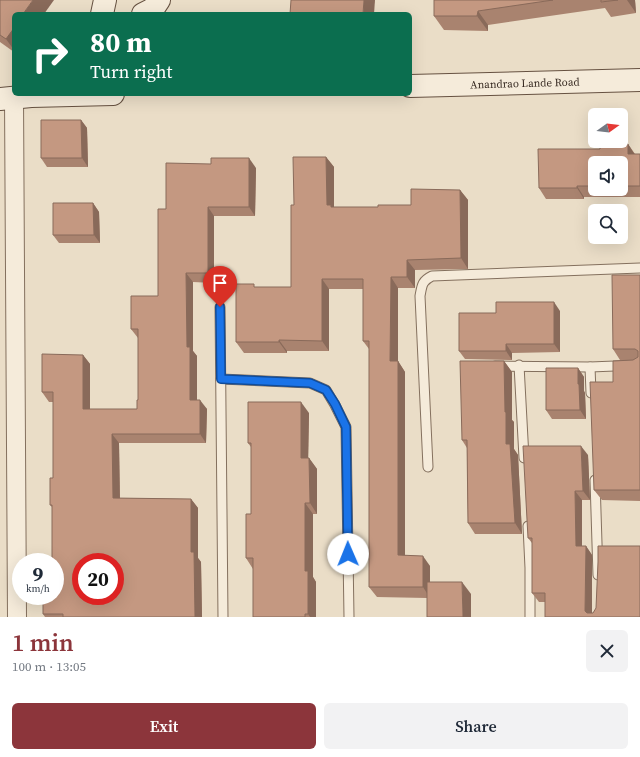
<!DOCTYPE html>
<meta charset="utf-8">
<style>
body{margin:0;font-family:"Source Serif 4",serif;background:#f2f2f3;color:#1f2937;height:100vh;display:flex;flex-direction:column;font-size:15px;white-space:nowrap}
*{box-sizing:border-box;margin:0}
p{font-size:13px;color:#747a83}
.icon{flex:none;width:22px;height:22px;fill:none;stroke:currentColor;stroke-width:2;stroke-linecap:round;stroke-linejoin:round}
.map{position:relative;height:617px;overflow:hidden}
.side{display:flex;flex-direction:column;background:#fff;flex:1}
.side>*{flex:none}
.top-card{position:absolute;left:12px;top:12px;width:400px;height:84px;border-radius:6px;box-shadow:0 4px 16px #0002;background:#0b6e4f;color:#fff;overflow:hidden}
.needle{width:26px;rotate:75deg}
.fabs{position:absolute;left:588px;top:108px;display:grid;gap:8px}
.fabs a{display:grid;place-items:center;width:40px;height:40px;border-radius:6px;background:#fff;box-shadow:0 4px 16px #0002;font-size:20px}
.speed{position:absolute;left:12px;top:553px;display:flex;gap:8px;font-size:20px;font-weight:700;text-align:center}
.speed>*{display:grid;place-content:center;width:52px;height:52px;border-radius:50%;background:#fff;box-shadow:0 4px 16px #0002;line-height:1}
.speed small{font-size:10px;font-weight:400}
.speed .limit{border:6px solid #d22;background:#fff;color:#111}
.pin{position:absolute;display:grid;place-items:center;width:34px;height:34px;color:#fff;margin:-41px -17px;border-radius:50% 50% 50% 0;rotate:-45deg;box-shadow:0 0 4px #0007}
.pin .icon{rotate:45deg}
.me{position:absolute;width:44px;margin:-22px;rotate:359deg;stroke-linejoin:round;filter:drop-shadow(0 0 3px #0008)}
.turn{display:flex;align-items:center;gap:14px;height:84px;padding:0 12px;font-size:18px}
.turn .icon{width:52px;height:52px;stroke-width:2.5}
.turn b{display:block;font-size:28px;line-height:34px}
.round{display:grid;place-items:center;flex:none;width:42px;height:42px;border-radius:6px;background:#f2f2f3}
.overview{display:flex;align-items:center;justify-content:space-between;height:68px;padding:0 12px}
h1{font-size:24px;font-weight:600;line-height:30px;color:#8c353b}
.button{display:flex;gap:8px;margin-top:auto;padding:8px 12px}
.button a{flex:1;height:46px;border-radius:6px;background:#8c353b;color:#fff;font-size:16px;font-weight:600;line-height:46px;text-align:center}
.button a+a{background:#f2f2f3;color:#1f2937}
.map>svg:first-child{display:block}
</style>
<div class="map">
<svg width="640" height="617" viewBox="0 0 640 617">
<rect width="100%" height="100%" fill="#eaddc7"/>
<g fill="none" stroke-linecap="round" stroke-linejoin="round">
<defs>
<g id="lane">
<polyline points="220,307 223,617"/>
<polyline points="519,365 524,458"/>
<polyline points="495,366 590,367 640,365"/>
<polyline points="590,367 591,393"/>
<polyline points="221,379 310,383 326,390 335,405 346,427 349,617"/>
<path d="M 428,467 L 420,296 C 422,285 422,281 432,276 L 640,268"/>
<polyline points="595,480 598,575"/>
<polyline points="528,526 530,568 530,617"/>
</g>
<polyline id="street" points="14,98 17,617"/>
<g id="secondary">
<polyline points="102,14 105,0"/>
<polyline points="143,14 153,9 159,0"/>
<path id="s1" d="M 410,86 L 640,80"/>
<polyline points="0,99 31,96 113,94"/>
</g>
</defs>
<use href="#lane" stroke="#84705e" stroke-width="11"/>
<use href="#street" stroke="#84705e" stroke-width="20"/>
<use href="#secondary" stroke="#665141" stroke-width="24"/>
<use href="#lane" stroke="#f5ebda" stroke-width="9"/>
<use href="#street" stroke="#f5ebda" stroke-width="18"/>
<use href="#secondary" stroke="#f5ebda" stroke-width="22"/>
</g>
<g fill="#a9836f" fill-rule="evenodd">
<polygon points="0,0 14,14 14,52 0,42"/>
<polygon points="434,0 635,0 636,13 611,17 605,8 488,25 488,31 444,30 434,16"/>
<polygon points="81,120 87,128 88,167 47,167 41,158"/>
<path d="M 628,144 L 635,154 L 640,154 L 640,197 L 584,197 L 584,199 L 546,199 L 539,188 L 600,149 ZM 595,163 L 621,163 L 621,189 L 595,189 Z"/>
<polygon points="326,157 334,167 334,207 378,207 411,205 460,190 468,200 468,269 415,270 415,288 398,288 398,361 405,372 405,555 430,566 430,582 471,594 427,598 377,597 369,587 369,349 363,341 363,289 329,289 329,351 287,351 287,353 244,353 236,342 256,287 291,287 294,205"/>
<polygon points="256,168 255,216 214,216 214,283 193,282 193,351 197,356 197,400 207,409 206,443 119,443 120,498 191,499 198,508 198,558 201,562 202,617 45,617 43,614 55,596 52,507 50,505 53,478 53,402 49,402 42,392 83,355 90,364 90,409 137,409 138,400 138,338 131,329 158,296 166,209"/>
<polygon points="93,203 99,212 100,243 59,243 53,235"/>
<polygon points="640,275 640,501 602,500 594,490 613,382 634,360 620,360 613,349"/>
<polygon points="560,311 560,352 512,353 512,360 465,359 459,351 496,313"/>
<polygon points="504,361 512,372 512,420 514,422 514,449 518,455 522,534 475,534 468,523 467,448 462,440"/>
<polygon points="578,368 584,377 584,391 585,393 586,419 552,419 546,410"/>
<polygon points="309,413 308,458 309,458 317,469 317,514 313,514 313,577 316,582 316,617 253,617 253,569 246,558 251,514 251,447 248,443"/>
<polygon points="588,455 590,500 582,500 582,546 586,546 592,555 592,613 640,617 545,617 545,602 539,602 532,593 532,543 528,538"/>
</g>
<g fill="#896a5a">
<polygon points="33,0 54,0 44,14 23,14"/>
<polygon points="364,0 375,0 374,14 363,14"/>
<polygon points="627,0 635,0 636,13"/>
<polygon points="478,11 488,25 488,31 477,16"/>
<polygon points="14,28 14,50 6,39"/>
<polygon points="81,120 87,128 88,167 82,158"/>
<polygon points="628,144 635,155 628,154"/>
<polygon points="326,157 334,167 334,210 327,205"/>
<polygon points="249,158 256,168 255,216 249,207"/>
<polygon points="577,186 584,197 584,199 577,188"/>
<polygon points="460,190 468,200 468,269 461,258"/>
<polygon points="93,203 99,212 100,243 94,235"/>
<polygon points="208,207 214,216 214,283 208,273"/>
<polygon points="407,260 415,270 415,288 407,277"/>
<polygon points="186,273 193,282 193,351 197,356 197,409 190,400 187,347"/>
<polygon points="391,277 398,288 398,361 405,372 405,566 398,555 390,361"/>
<polygon points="322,279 329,289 329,351 322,341"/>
<polygon points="554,302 560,311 560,352 554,344"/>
<polygon points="279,340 287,351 287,353 279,342"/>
<polygon points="506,344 512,353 512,360 506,351"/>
<polygon points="83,355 90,364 90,419 83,409"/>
<polygon points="504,361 512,372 512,420 514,422 514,449 518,455 522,534 515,523 506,444 505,412"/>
<polygon points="578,368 584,377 584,391 585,393 586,419 580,410 578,384"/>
<polygon points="200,400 207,409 206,443 200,434"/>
<polygon points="301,402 309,413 308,469 301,458"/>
<polygon points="112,434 119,443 120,508 113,498"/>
<polygon points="581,446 588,455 590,500 583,491"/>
<polygon points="309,458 317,469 317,514 310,503"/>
<polygon points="575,491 582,500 582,555 576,546"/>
<polygon points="191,499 198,508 198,558 201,562 202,617 195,617 191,552"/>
<polygon points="305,503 313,514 313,577 316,582 316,617 310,617 308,614 305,571"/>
<polygon points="586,546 592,555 592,617 585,611"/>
<polygon points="423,556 430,566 430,598 423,587"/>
<polygon points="462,582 471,594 471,617 463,617"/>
</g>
<g fill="#c49881" stroke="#896a5a" fill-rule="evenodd">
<polygon points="0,0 33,0 23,14 14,14 14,28 6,39 0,35"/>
<polygon points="291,0 364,0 363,14 290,14"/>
<polygon points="434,0 553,0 478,11 477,16 434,16"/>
<polygon points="601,0 618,0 601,2"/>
<polygon points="41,120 81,120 82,158 41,158"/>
<polygon points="600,144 628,144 628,154 640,154 640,186 621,186 621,163 595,163 595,186 577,186 577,188 539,188 538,149 600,149"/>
<polygon points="293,157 326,157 327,205 331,205 331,207 378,207 378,205 411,205 411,189 460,190 461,258 407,260 407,277 391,277 390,361 398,361 398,555 423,556 423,587 369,587 369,341 363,341 363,279 322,279 322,341 279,340 279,342 236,342 236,284 254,284 254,287 291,287 291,205 294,205"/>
<path d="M 211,158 L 249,158 L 249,207 L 208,207 L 208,273 L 186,273 L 187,347 L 190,347 L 190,400 L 200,400 L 200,434 L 112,434 L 113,498 L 191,499 L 191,552 L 194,552 L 195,617 L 63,617 L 63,614 L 43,614 L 43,596 L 55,596 L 55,562 L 52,562 L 52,505 L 50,505 L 50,478 L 53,478 L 53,392 L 42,392 L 42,354 L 83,355 L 83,409 L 137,409 L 137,400 L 138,400 L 138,329 L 131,329 L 131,296 L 158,296 L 158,209 L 166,209 L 166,163 L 211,164 ZM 81,562 L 115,562 L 115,596 L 81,596 Z"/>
<polygon points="53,203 93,203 94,235 53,235"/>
<polygon points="612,275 640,275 640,490 594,490 590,382 613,382 613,361 633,360 638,357 638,351 635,349 613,349"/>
<polygon points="496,302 554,302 554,344 506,344 506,351 459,351 459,313 496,313"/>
<polygon points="460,361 504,361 505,412 506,412 506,444 510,444 515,523 468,523 467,440 462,440"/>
<polygon points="546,368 578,368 578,384 579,384 580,410 546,410"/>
<polygon points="248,402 301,402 301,458 309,458 310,503 305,503 305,571 308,571 308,614 305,614 305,617 253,617 253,558 246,558 246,514 251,514 251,443 248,443"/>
<polygon points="523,446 581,446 583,491 575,491 576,546 586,546 585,611 587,613 593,613 596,608 598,562 598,546 640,546 640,617 545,617 545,593 532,593 532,538 528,538"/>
<polygon points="427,582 462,582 463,617 427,617"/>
</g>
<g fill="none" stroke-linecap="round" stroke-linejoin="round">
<defs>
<polyline id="route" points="220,307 221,379 310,383 326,390 335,404 346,427 348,554"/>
</defs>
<use href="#route" stroke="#114b97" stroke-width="10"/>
<use href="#route" stroke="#1a73e8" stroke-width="7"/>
</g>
<g text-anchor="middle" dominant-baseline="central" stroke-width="3" stroke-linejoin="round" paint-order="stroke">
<g font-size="11" fill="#362921" stroke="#f2e8d6">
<text stroke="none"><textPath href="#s1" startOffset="115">Anandrao Lande Road</textPath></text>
</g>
</g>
</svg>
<div class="fabs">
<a><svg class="needle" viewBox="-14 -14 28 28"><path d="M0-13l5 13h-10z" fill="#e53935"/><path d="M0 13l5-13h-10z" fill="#747a83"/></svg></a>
<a><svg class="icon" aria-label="sound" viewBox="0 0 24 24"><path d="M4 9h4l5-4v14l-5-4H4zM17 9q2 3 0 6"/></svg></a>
<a><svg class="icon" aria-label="search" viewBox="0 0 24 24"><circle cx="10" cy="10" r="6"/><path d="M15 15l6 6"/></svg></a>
</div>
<div class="speed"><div>9<small>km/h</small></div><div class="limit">20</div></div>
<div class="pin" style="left:220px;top:307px;background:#d93025"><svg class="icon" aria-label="arrive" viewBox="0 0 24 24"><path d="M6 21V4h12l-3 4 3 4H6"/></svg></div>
<svg class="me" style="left:348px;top:554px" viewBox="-20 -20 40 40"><circle r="19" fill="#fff"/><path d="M0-13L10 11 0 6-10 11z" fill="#1a73e8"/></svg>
<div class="top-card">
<div class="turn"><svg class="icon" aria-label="right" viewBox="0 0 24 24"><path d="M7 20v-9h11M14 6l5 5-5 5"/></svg><div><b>80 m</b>Turn right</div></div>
</div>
</div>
<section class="side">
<div class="overview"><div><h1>1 min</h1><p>100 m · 13:05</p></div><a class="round"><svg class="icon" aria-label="close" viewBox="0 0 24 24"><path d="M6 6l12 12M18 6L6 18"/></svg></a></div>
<div class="button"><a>Exit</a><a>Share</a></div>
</section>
